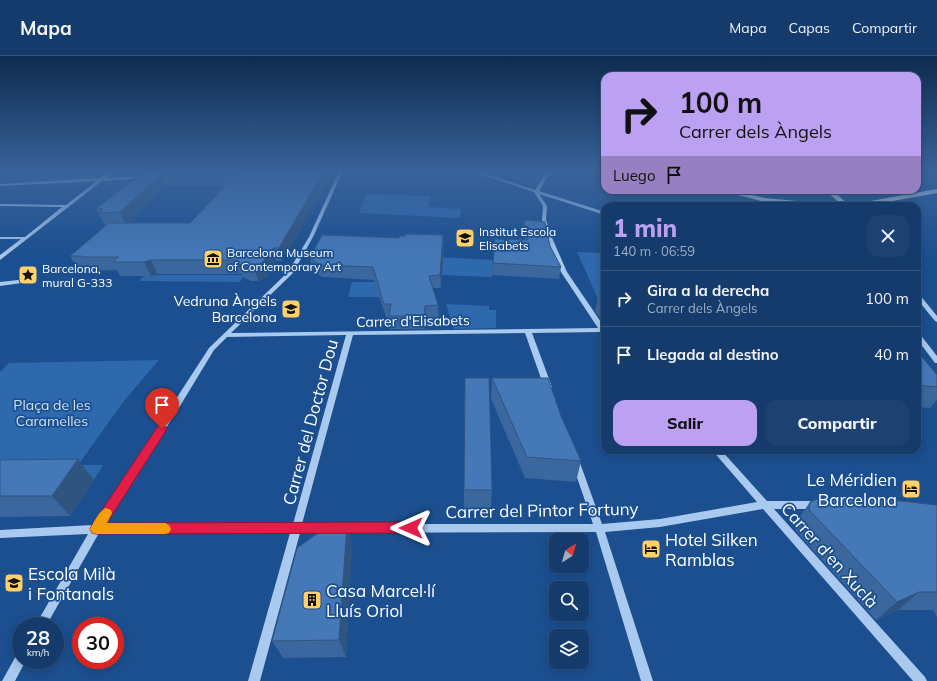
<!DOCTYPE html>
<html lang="es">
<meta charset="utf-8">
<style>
body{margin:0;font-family:Mulish,sans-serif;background:#1d4271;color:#f1f3f6;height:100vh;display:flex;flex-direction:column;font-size:15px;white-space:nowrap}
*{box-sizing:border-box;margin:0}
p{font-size:13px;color:#9dadc1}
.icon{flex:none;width:22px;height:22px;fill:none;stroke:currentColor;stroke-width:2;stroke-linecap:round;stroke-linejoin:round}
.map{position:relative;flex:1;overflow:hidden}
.details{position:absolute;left:601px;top:146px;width:320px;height:252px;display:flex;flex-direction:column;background:#143b6b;border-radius:12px;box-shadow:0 2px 10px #0003,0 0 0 1px #33557e}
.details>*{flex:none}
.top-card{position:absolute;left:601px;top:16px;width:320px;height:122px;border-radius:12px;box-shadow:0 2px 10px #0003,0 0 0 1px #33557e;background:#bca0f2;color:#111;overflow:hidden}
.needle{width:26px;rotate:37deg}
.buttons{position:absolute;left:549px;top:477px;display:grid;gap:8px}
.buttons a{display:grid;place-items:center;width:40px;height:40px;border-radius:8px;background:#143b6b;box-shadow:0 2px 10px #0003,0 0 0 1px #33557e;font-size:20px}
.speed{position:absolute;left:12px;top:561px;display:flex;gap:8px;font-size:20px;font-weight:700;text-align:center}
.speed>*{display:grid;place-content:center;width:52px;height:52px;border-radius:50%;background:#143b6b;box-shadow:0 2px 10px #0003,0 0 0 1px #33557e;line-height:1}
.speed small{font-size:10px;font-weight:400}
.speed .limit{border:6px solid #d22;background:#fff;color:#111}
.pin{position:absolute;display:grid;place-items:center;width:34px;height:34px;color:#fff;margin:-41px -17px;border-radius:50% 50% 50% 0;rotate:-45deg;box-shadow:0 0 4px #0007}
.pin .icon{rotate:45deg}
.me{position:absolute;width:44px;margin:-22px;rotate:270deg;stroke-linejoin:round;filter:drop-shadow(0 0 3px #0008)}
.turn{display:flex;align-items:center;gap:14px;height:84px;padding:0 12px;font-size:18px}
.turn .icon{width:52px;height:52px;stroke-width:2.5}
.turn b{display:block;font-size:28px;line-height:34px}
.then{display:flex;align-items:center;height:38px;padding:0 12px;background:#0003;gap:8px;font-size:15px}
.round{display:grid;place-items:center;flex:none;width:42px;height:42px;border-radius:12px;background:#1d4271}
.overview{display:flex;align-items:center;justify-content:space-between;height:68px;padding:0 12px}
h1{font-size:24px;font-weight:800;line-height:30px;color:#bca0f2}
.primary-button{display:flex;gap:8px;margin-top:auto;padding:8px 12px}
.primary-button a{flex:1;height:46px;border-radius:12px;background:#bca0f2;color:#111;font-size:16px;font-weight:800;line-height:46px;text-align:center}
.primary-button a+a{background:#1d4271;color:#f1f3f6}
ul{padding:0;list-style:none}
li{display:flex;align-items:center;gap:12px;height:56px;padding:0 12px;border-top:1px solid #33557e}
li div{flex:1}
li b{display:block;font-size:15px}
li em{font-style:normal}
header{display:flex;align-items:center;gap:24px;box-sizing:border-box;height:56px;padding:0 20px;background:#143b6b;border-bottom:1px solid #33557e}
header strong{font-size:19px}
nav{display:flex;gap:22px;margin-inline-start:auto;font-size:14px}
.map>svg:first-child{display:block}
</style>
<header>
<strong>Mapa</strong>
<nav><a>Mapa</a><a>Capas</a><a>Compartir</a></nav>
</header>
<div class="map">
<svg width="937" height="625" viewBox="0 0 937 625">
<rect width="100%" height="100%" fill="#1b4f8f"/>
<g fill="#2e69ad">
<polygon points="366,138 431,140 428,151 461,153 460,162 359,157"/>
<polygon points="345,196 493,204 492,221 338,215"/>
<polygon points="577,196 602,197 605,205 605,243 598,243"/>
<polygon points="162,219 244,219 240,226 139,225 144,220"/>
<polygon points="352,226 402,226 401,241 348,241"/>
<polygon points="446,248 489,250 489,254 496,254 496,272 454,273"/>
<polygon points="159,304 124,345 78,409 103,409 94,424 0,424 0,316 9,307"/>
</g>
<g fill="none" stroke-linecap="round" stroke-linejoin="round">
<g fill="#a9c9ee" fill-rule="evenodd">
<polygon points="110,115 114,115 106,122 144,120 146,121 144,122 102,125 0,204 0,199 21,183 0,183 0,181 25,181 62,151 0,150 0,148 66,149 97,125 0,130 0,128 100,122"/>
<path d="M 339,115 L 343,115 L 313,181 L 293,217 L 231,277 L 598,272 L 561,216 L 547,184 L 542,164 L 543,150 L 534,136 L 471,115 L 477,115 L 535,134 L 547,115 L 551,115 L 539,135 L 605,156 L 605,159 L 539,138 L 547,150 L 546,164 L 553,184 L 567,216 L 605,272 L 605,278 L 602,277 L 601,276 L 532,277 L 552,331 L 548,333 L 544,331 L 525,277 L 353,279 L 302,468 L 593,468 L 572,407 L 573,405 L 576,404 L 579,405 L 580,407 L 602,468 L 660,463 L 757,446 L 712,394 L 721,394 L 767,445 L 817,445 L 820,446 L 822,449 L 820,452 L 817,453 L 774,453 L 925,621 L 927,625 L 913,625 L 763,453 L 660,471 L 605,476 L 653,625 L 641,625 L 596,476 L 300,477 L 260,625 L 248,625 L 290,477 L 99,477 L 46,570 L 35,570 L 88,478 L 0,482 L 0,474 L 93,469 L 174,346 L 209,292 L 288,216 L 309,181 ZM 346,279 L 293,468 L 104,469 L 180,350 L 214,294 L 227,281 Z"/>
<polygon points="27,223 29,224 29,226 0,230 0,226"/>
<polygon points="917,237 919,238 937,260 937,266 935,265 917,243"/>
<polygon points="917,276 919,277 937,300 937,307 935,307 917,283"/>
<polygon points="21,596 21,604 26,604 15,625 2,625 17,598"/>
</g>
<g fill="#f0f6ff" fill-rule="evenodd">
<polygon points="937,133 937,137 865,150 851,150 854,148"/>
<polygon points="718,134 729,134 765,142 828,148 831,150 808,150 765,146"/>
<polygon points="825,134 832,134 850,150 843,150"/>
</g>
</g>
<g fill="#3a679d" fill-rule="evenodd">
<path d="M 144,115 L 331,115 L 326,129 L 282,205 L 276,205 L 266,221 L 258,225 L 251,225 L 244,222 L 242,218 L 157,218 L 151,220 L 120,220 L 117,214 L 89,215 L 88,214 L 78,214 L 70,200 L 107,169 L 105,169 L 103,166 L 96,153 ZM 165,130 L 225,130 L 190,167 L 128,167 Z"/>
<polygon points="524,164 550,190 561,211 559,223 492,219 493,207 525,184 523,175"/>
<polygon points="443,179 444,191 441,232 433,232 438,249 439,262 426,263 425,273 390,273 389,261 386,261 374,224 322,221 313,214 310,202 399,182"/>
<polygon points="599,236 605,236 605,269 595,255"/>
<polygon points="917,296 937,319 937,344 930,352 917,351"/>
<polygon points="492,322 561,360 581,405 576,426 525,422 491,343"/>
<polygon points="0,404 94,424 70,460 0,461"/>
<polygon points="464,434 492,434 491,454 464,454"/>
<polygon points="810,446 937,449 937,561 933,554 898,554 876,564 795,474 796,466"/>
<polygon points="352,489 346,601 283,602 272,585"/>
</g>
<g fill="#305480">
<polygon points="324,115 331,115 326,129 282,205 279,192"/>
<polygon points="161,118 165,130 126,169 120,156"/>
<polygon points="443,179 444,191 441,232 440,219"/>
<polygon points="273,192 276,205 266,221 258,225 254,211"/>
<polygon points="151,204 157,218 151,220 144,206"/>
<polygon points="425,250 426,263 425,273 424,260"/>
<polygon points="78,403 94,424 70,460 52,440"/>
<polygon points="347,468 352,489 346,601 339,584"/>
<polygon points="919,536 898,554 876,564 897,546"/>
</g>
<g fill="#4478b7" stroke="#305480">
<polygon points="144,115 324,115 279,192 273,192 262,207 254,211 246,211 240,209 237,204 151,204 144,206 113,206 119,201 81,201 82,200 70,200 109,167 190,167 236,119 161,118 120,156 99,157 103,153 96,153"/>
<polygon points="524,164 545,166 550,190 561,211 493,207 495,183 528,184"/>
<polygon points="406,178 443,179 440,219 429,220 438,249 425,250 424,260 389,260 391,248 384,248 373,211 320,209 310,202 322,179 399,182 399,180 405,180"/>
<polygon points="599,236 605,236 605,244"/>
<polygon points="917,296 919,297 937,319 937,331 917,329"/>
<polygon points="465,322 489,322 492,434 464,434"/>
<polygon points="492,322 548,322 561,360 581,405 527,401"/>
<polygon points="78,403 52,440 0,440 0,404"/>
<polygon points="817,443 870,443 901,445 937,449 937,536 919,536 897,546 809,454 810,446"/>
<polygon points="347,468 339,584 272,585 297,492 329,469"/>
</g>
<linearGradient id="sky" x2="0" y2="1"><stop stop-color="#0f2b4f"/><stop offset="0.57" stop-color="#39639b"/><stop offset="1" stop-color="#39639b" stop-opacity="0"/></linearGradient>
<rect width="937" height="202" fill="url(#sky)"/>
<polygon fill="#e11d48" stroke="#92132f" points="162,369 165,370 167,373 107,467 411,466 415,468 417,472 415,475 411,477 96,478 92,477 90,473 92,469 158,370"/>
<path fill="#f59e0b" d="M 106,452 L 111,454 L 112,457 L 107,467 L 165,467 L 169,469 L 171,473 L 169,477 L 165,478 L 96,478 L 92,477 L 90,473 C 94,466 99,455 106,452 Z"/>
<defs>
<symbol id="school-square" viewBox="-11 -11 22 22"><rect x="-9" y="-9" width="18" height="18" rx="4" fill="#ffd166" stroke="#1b4f8f"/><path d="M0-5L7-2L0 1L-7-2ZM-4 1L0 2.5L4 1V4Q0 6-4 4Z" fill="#111"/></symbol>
<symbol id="museum-square" viewBox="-11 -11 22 22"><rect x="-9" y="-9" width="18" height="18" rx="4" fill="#ffd166" stroke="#1b4f8f"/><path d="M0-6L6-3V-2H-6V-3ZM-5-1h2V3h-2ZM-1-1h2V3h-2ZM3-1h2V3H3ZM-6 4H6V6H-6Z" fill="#111"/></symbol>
<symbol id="sight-square" viewBox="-11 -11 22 22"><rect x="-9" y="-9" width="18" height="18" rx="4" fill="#ffd166" stroke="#1b4f8f"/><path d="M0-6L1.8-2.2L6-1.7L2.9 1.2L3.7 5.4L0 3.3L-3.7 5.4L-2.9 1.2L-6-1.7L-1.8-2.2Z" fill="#111"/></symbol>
<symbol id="hotel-square" viewBox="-11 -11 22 22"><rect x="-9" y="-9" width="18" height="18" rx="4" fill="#ffd166" stroke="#1b4f8f"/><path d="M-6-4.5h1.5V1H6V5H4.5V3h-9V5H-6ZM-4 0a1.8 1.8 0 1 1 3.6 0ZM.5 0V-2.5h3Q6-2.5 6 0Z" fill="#111"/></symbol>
<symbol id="building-square" viewBox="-11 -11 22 22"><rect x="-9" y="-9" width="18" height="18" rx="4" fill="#ffd166" stroke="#1b4f8f"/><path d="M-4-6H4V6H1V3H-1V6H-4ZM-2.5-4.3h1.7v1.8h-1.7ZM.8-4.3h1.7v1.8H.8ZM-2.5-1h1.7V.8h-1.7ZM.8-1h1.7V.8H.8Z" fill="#111"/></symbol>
</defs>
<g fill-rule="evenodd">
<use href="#school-square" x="454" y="171" width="22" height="22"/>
<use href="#museum-square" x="202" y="192" width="22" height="22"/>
<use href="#sight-square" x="17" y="208" width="22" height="22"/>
<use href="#school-square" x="280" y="242" width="22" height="22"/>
<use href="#hotel-square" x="900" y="422" width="22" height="22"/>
<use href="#hotel-square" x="640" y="482" width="22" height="22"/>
<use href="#school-square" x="3" y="516" width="22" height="22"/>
<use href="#building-square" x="301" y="533" width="22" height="22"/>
</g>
<g text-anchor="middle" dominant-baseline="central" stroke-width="3.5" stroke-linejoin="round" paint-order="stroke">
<g font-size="12" fill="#fff" stroke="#1b4f8f" text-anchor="start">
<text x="479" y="175">Institut Escola<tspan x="479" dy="14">Elisabets</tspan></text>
<text x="227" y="196">Barcelona Museum<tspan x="227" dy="14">of Contemporary Art</tspan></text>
<text x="42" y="212">Barcelona,<tspan x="42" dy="14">mural G-333</tspan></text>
</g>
<g font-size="14" fill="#fff" stroke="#1b4f8f" text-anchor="end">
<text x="277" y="245">Vedruna Àngels<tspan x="277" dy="16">Barcelona</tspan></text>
</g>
<g font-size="14" fill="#fff" stroke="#1b4f8f">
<text transform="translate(413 265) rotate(-1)">Carrer d'Elisabets</text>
</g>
<g font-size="14" fill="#cfe3fa" stroke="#1b4f8f">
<text x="52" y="349">Plaça de les<tspan x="52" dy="16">Caramelles</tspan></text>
</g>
<g font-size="17" fill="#fff" stroke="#1b4f8f">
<text transform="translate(310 366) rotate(-75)">Carrer del Doctor Dou</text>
<text transform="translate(542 454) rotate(-1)">Carrer del Pintor Fortuny</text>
<text transform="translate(830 499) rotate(48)">Carrer d'en Xuclà</text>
</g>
<g font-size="17" fill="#fff" stroke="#1b4f8f" text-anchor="start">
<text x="897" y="423" text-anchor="end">Le Méridien<tspan x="897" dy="20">Barcelona</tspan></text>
<text x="665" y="483">Hotel Silken<tspan x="665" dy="20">Ramblas</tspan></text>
<text x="28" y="517">Escola Milà<tspan x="28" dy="20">i Fontanals</tspan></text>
<text x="326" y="534">Casa Marcel·lí<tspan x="326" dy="20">Lluís Oriol</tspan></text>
</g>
</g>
</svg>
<div class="buttons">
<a><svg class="needle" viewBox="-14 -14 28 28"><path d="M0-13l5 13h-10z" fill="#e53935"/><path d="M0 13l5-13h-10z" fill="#9dadc1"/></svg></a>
<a><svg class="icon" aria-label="search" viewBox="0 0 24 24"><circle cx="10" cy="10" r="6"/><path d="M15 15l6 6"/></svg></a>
<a><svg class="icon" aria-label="layers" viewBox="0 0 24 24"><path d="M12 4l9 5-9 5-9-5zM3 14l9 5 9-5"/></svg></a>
</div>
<div class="speed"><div>28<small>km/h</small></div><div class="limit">30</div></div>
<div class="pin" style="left:162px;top:373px;background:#d93025"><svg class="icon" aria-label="arrive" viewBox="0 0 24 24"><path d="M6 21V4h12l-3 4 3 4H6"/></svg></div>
<svg class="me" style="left:411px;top:472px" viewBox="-20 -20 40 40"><path d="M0-17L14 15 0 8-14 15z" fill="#e11d48" stroke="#fff" stroke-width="4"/></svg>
<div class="top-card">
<div class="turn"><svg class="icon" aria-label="right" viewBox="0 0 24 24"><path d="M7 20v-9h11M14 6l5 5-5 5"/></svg><div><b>100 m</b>Carrer dels Àngels</div></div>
<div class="then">Luego<svg class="icon" aria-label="arrive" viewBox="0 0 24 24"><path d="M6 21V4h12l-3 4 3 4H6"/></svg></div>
</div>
<section class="details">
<div class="overview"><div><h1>1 min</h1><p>140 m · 06:59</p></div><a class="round"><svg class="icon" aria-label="close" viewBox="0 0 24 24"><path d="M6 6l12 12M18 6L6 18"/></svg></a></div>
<ul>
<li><svg class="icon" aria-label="right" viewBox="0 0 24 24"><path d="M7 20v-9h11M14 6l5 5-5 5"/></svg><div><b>Gira a la derecha</b><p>Carrer dels Àngels</p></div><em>100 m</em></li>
<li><svg class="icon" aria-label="arrive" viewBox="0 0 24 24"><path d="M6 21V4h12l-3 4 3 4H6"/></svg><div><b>Llegada al destino</b></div><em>40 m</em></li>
</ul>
<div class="primary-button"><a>Salir</a><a>Compartir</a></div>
</section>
</div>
